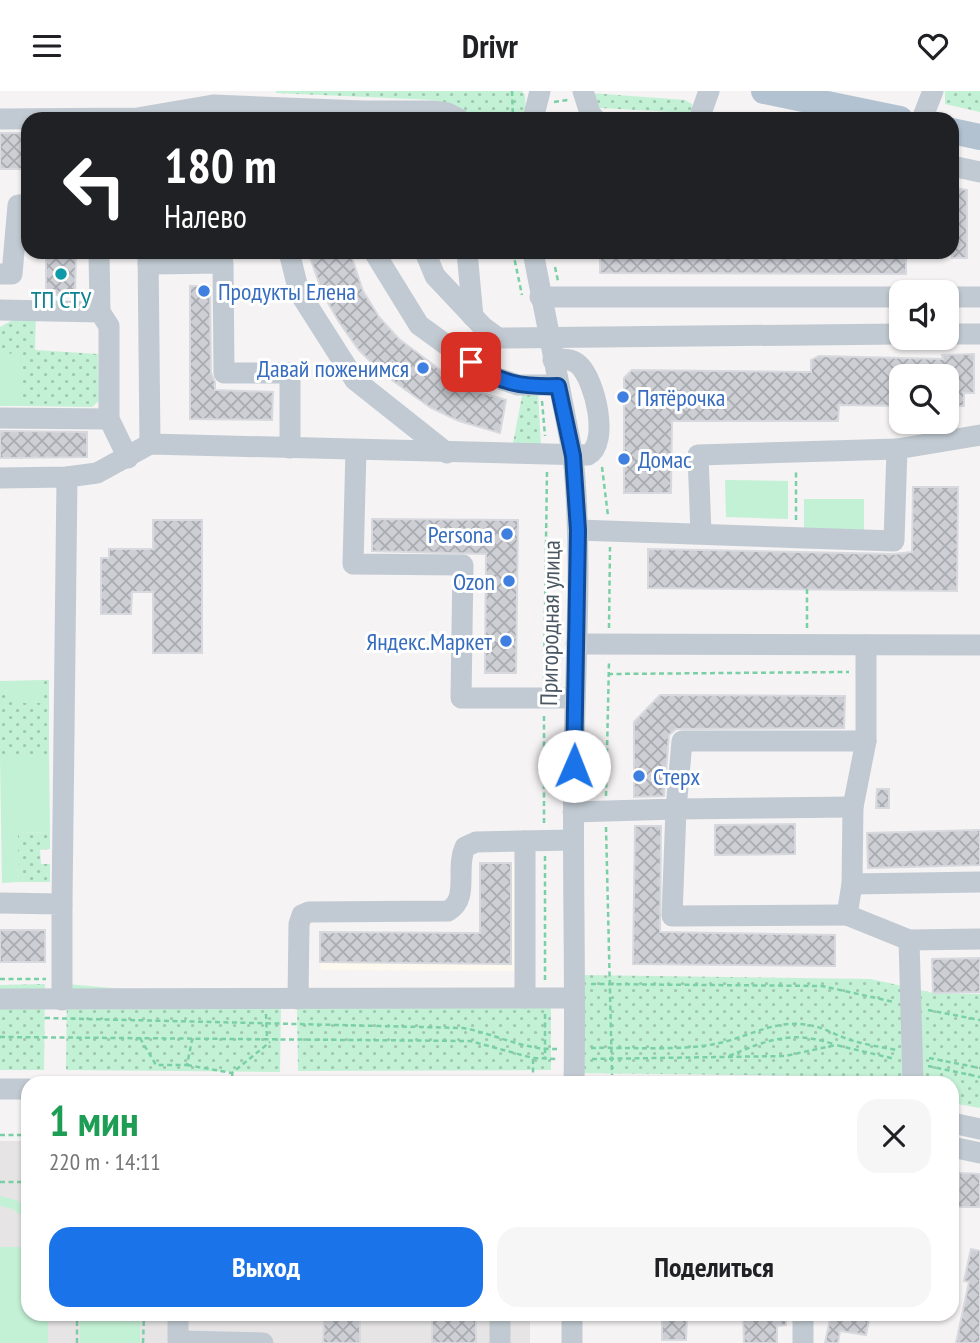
<!DOCTYPE html>
<html lang="ru">
<meta charset="utf-8">
<style>
body{margin:0;font-family:"PT Sans Narrow",sans-serif;background:#f6f6f6;color:#202124;height:100vh;display:flex;flex-direction:column;font-size:26px;white-space:nowrap}
*{box-sizing:border-box;margin:0}
p{font-size:23px;color:#757577}
.icon{flex:none;width:38px;height:38px;fill:none;stroke:currentColor;stroke-width:2;stroke-linecap:round;stroke-linejoin:round}
.map{position:relative;flex:1;overflow:hidden}
.sheet{position:absolute;left:21px;top:985px;width:938px;height:245px;display:flex;flex-direction:column;background:#fff;border-radius:21px;box-shadow:0 2px 5px #0004}
.sheet>*{flex:none}
.guide{position:absolute;left:21px;top:21px;width:938px;height:147px;border-radius:21px;box-shadow:0 2px 5px #0004;background:#202124;color:#fff;overflow:hidden}
.buttons{position:absolute;left:889px;top:189px;display:grid;gap:14px}
.buttons a{display:grid;place-items:center;width:70px;height:70px;border-radius:14px;background:#fff;box-shadow:0 2px 5px #0004;font-size:35px}
.pin{position:absolute;display:grid;place-items:center;width:60px;height:60px;color:#fff;margin:-30px;border-radius:14px;box-shadow:0 4px 10px #0006}
.me{position:absolute;width:77px;margin:-38px;rotate:1deg;stroke-linejoin:round;filter:drop-shadow(0 0 5px #0008)}
.turn{display:flex;align-items:center;gap:24px;height:147px;padding:0 28px;font-size:32px}
.turn .icon{width:91px;height:91px;stroke-width:2.5}
.turn b{display:block;font-size:49px;line-height:60px}
.round{display:grid;place-items:center;flex:none;width:74px;height:74px;border-radius:21px;background:#f6f6f6}
.overview{display:flex;align-items:center;justify-content:space-between;height:119px;padding:0 28px}
h1{font-size:42px;font-weight:800;line-height:52px;color:#1e9e55}
.action{display:flex;gap:14px;margin-top:auto;padding:14px 28px}
.action a{flex:1;height:80px;border-radius:21px;background:#1a73e8;color:#fff;font-size:28px;font-weight:800;line-height:80px;text-align:center}
.action a+a{background:#f6f6f6;color:#202124}
header{display:flex;justify-content:space-between;align-items:center;height:91px;padding:0 28px;background:#fff;font-size:32px;font-weight:800}
.map>svg:first-child{display:block}
</style>
<header><svg class="icon" aria-label="menu" viewBox="0 0 24 24"><path d="M4 6h16M4 12h16M4 18h16"/></svg>Drivr<svg class="icon" aria-label="heart" viewBox="0 0 24 24"><path d="M12 20l-8-8c-3-5 5-10 8-4 3-6 11-1 8 4z"/></svg></header>
<div class="map">
<svg width="980" height="1252" viewBox="0 0 980 1252">
<defs>
<pattern id="grass-dots" width="8" height="8" patternUnits="userSpaceOnUse" patternTransform="scale(1.75)"><rect width="8" height="8" fill="#c3f1d5"/><path d="M2 2h.1M6 6h.1" fill="none" stroke="#a0c6b0" stroke-width="1.8" stroke-linecap="round"/></pattern>
<pattern id="building-cross-hatch" width="8" height="8" patternUnits="userSpaceOnUse" patternTransform="scale(1.75)"><rect width="8" height="8" fill="#cdcfd5"/><path d="M0 0l8 8M0 8l8-8" fill="none" stroke="#a8abb0"/></pattern>
</defs>
<rect width="100%" height="100%" fill="#f5f3f3"/>
<polygon fill="#fdf9ef" points="511,772 518,772 518,880 321,879 320,871 510,873"/>
<polygon fill="#e6e4e5" points="0,1050 28,1050 28,1223 530,1223 530,1252 0,1252"/>
<g fill="url(#grass-dots)">
<polygon points="276,0 522,0 525,4 526,28 472,28 434,9 276,2"/>
<polygon points="945,0 980,0 980,21 945,13"/>
<polygon points="591,2 685,9 692,13 692,22 599,17"/>
<polygon points="27,221 36,221 35,259 98,263 99,310 92,316 21,315 21,263 0,263 0,236"/>
<polygon points="523,300 538,302 541,354 513,352"/>
<polygon points="42,589 49,589 49,665 0,665 0,590 2,590 2,597 13,612 42,612"/>
<polygon points="50,741 50,758 40,759 41,773 50,773 50,791 19,791 17,742"/>
<polygon points="583,884 871,888 933,902 980,903 980,1017 952,1012 952,992 853,992 814,985 582,982"/>
<polygon points="45,893 44,979 0,979 0,894"/>
<polygon points="67,893 281,912 280,981 66,979"/>
<polygon points="297,913 551,916 551,979 298,980"/>
</g>
<g fill="#c3f1d5">
<polygon points="21,262 21,315 0,315 0,263"/>
<polygon points="725,389 788,390 788,428 726,426"/>
<polygon points="804,408 864,408 864,439 804,438"/>
<polygon points="42,589 42,612 12,612 2,597 2,590"/>
<polygon points="0,665 49,665 50,741 18,742 19,791 2,792"/>
<polygon points="0,1105 16,1109 28,1116 28,1130 13,1118 0,1115"/>
<polygon points="0,1156 28,1156 28,1223 48,1223 48,1252 0,1252"/>
<rect x="80" y="1223" width="60" height="29"/>
</g>
<g fill="url(#building-cross-hatch)" stroke="#d7d9de" stroke-width="2">
<rect x="0" y="42" width="28" height="36"/>
<polygon points="952,96 967,99 967,167 952,167"/>
<polygon points="46,161 76,161 75,204 46,204"/>
<polygon points="308,161 350,161 363,200 379,226 399,248 451,287 472,299 506,309 500,342 459,330 431,317 382,282 358,258 339,231 323,203"/>
<polygon points="600,161 906,161 906,183 600,182"/>
<polygon points="190,195 210,195 211,282 215,291 215,299 273,301 272,329 190,328"/>
<polygon points="974,263 974,302 964,302 964,315 947,315 947,285 901,285 901,315 839,314 838,330 672,330 671,402 624,402 624,287 632,279 811,281 811,269 819,265 943,268 942,264"/>
<polygon points="0,340 87,341 87,366 0,367"/>
<polygon points="913,396 958,396 957,500 648,497 648,458 894,463 912,461"/>
<polygon points="372,428 518,429 516,582 485,582 486,463 372,460"/>
<polygon points="153,429 202,429 202,562 153,562 153,501 132,501 131,523 101,523 101,467 109,467 109,458 153,458"/>
<polygon points="660,604 845,605 844,637 676,638 669,644 664,705 634,706 634,631"/>
<polygon points="877,698 889,698 889,717 876,717"/>
<polygon points="795,733 795,763 715,764 715,734"/>
<polygon points="635,735 661,735 660,841 835,844 835,875 633,873"/>
<polygon points="980,739 980,774 868,777 867,742"/>
<polygon points="480,772 511,772 511,873 320,871 320,841 480,842"/>
<rect x="0" y="839" width="45" height="32"/>
<polygon points="980,867 980,901 933,902 932,868"/>
<polygon points="959,1082 980,1083 980,1116 958,1116"/>
<polygon points="971,1158 980,1160 980,1252 956,1252 969,1191 964,1190"/>
<polygon points="324,1223 360,1223 360,1252 323,1252"/>
<rect x="432" y="1223" width="44" height="29"/>
<polygon points="743,1223 786,1223 786,1234 777,1235 777,1252 744,1252"/>
<polygon points="831,1223 870,1223 866,1244 840,1240 838,1252 825,1252"/>
<polygon points="662,1226 687,1226 686,1249 662,1249"/>
</g>
<g fill="none" stroke-linecap="round" stroke-linejoin="round">
<g stroke="#7ad0a6" stroke-width="2.5" stroke-dasharray="5 3.5" stroke-linecap="butt">
<polyline points="512,0 513,28"/>
<polyline points="554,11 568,9"/>
<polyline points="513,161 522,204"/>
<polyline points="555,176 558,190"/>
<polyline points="916,250 930,250"/>
<polyline points="542,310 545,345"/>
<polyline points="602,376 608,425"/>
<polyline points="796,429 796,379"/>
<polyline points="609,537 610,456"/>
<polyline points="807,537 807,498"/>
<polyline points="608,583 849,581"/>
<polyline points="544,590 547,380"/>
<polyline points="544,625 544,734"/>
<polyline points="606,705 609,571"/>
<polyline points="606,736 612,984"/>
<polyline points="545,765 545,891"/>
<polyline points="0,888 46,888"/>
<polyline points="591,893 822,895 894,911"/>
<polyline points="928,919 980,929"/>
<polyline points="266,923 267,948"/>
<polyline points="545,923 545,968"/>
<path d="M 45,927 L 463,937 C 496,943 523,959 557,958"/>
<polyline points="0,946 470,950 533,967 558,968"/>
<polyline points="140,947 156,974 187,974 192,949"/>
<path d="M 591,957 C 630,956 678,960 715,953 C 747,947 774,928 808,934 C 825,936 838,946 854,950 C 867,954 882,956 896,959"/>
<path d="M 729,965 C 767,949 792,939 833,953"/>
<polyline points="929,967 980,977"/>
<polyline points="533,968 533,992"/>
<polyline points="592,968 785,965 836,954 895,968"/>
<polyline points="187,974 232,982 270,951"/>
<polyline points="928,975 980,986"/>
<polyline points="232,982 233,992"/>
<polyline points="0,1044 28,1044"/>
<polyline points="0,1091 28,1091"/>
<polyline points="77,1252 77,1223"/>
<polyline points="143,1252 144,1223"/>
</g>
<g stroke="#c1cad2" stroke-width="21">
<polyline points="583,0 590,22 595,28"/>
<polyline points="0,28 137,27 213,14 363,20 432,20 447,22 459,28"/>
<polyline points="533,28 540,0"/>
<polyline points="699,28 709,0"/>
<polyline points="922,28 933,0"/>
<polyline points="952,75 980,81"/>
<polyline points="99,161 100,221"/>
<polyline points="148,161 150,353"/>
<polyline points="289,161 299,201 355,289 447,362"/>
<polyline points="374,161 419,234 488,284 518,294 558,294"/>
<polyline points="425,161 435,185 483,236 498,247 901,243"/>
<polyline points="467,161 473,226"/>
<path d="M 533,161 L 573,365 C 583,465 575,568 574,668 C 572,776 576,884 574,992"/>
<polyline points="148,173 223,172 224,282 290,282 290,357"/>
<polyline points="0,183 12,183 18,114 28,114"/>
<polyline points="540,206 901,206"/>
<polyline points="947,206 980,206"/>
<polyline points="0,219 100,221 109,235 109,328 128,367"/>
<polyline points="947,243 980,243"/>
<polyline points="0,327 109,328"/>
<polyline points="356,359 353,473 463,474 461,607 575,607"/>
<path d="M 0,387 L 67,386 L 97,382 L 150,353 L 588,364 C 610,352 595,289 579,274 C 572,267 562,268 553,269"/>
<polyline points="578,439 894,450 897,358 980,344"/>
<polyline points="701,442 698,364 897,358"/>
<polyline points="576,553 980,554"/>
<polyline points="866,554 866,650 853,716 852,793 847,824 909,849 980,848"/>
<polyline points="573,721 676,718 682,650 866,650"/>
<polyline points="525,750 525,907"/>
<polyline points="852,793 980,791"/>
<polyline points="0,812 62,813 62,909"/>
<polyline points="62,813 67,386"/>
<polyline points="847,824 672,825 676,718 853,716"/>
<polyline points="909,849 913,992"/>
<polyline points="0,908 574,907"/>
<path d="M 298,908 L 299,833 L 302,824 L 309,821 L 448,820 C 470,808 455,778 465,756 L 476,751 L 573,749"/>
<polyline points="0,998 28,998"/>
<polyline points="952,1032 980,1038"/>
<polyline points="952,1056 980,1062"/>
<polyline points="178,1223 178,1250 263,1252"/>
<polyline points="572,1223 572,1252"/>
<polyline points="500,1252 500,1223"/>
<polyline points="803,1252 803,1223"/>
</g>
<g stroke="#b3c2d1" stroke-width="26">
<polyline points="764,0 900,28"/>
<polyline points="952,40 980,46"/>
</g>
</g>
<g fill="none" stroke-linecap="round" stroke-linejoin="round">
<defs>
<path id="route" d="M 471,271 C 500,293 523,296 558,295 L 573,365 L 578,439 L 574,675"/>
</defs>
<use href="#route" stroke="#114b97" stroke-width="18"/>
<use href="#route" stroke="#1a73e8" stroke-width="12"/>
</g>
<circle fill="#0f9aa8" stroke="#fff" stroke-width="2.5" cx="61" cy="183" r="7"/>
<g fill="#3f7fe0" stroke="#fff" stroke-width="2.5">
<circle cx="204" cy="200" r="7"/>
<circle cx="423" cy="277" r="7"/>
<circle cx="623" cy="306" r="7"/>
<circle cx="624" cy="368" r="7"/>
<circle cx="507" cy="443" r="7"/>
<circle cx="509" cy="490" r="7"/>
<circle cx="506" cy="550" r="7"/>
<circle cx="639" cy="685" r="7"/>
</g>
<g text-anchor="middle" dominant-baseline="central" stroke-width="6" stroke-linejoin="round" paint-order="stroke">
<g font-size="24" fill="#366cbe" stroke="#fff" text-anchor="start">
<text x="218" y="200">Продукты Елена</text>
<text x="409" y="277" text-anchor="end">Давай поженимся</text>
<text x="637" y="306">Пятёрочка</text>
<text x="638" y="368">Домас</text>
<text x="493" y="443" text-anchor="end">Persona</text>
<text x="495" y="490" text-anchor="end">Ozon</text>
<text x="492" y="550" text-anchor="end">Яндекс.Маркет</text>
<text x="653" y="685">Стерх</text>
</g>
<g font-size="24" fill="#0d838f" stroke="#fff">
<text x="61" y="208">ТП СТУ</text>
</g>
<g font-size="24" fill="#4a5661" stroke="#fff">
<text transform="translate(550 532) rotate(-89)">Пригородная улица</text>
</g>
</g>
</svg>
<div class="buttons">
<a><svg class="icon" aria-label="sound" viewBox="0 0 24 24"><path d="M4 9h4l5-4v14l-5-4H4zM17 9q2 3 0 6"/></svg></a>
<a><svg class="icon" aria-label="search" viewBox="0 0 24 24"><circle cx="10" cy="10" r="6"/><path d="M15 15l6 6"/></svg></a>
</div>
<div class="pin" style="left:471px;top:271px;background:#d93025"><svg class="icon" aria-label="arrive" viewBox="0 0 24 24"><path d="M6 21V4h12l-3 4 3 4H6"/></svg></div>
<svg class="me" style="left:574px;top:675px" viewBox="-20 -20 40 40"><circle r="19" fill="#fff"/><path d="M0-13L10 11 0 6-10 11z" fill="#1a73e8"/></svg>
<div class="guide">
<div class="turn"><svg class="icon" aria-label="left" viewBox="0 0 24 24"><path d="M17 20v-9H6M10 6l-5 5 5 5"/></svg><div><b>180 m</b>Налево</div></div>
</div>
<section class="sheet">
<div class="overview"><div><h1>1 мин</h1><p>220 m · 14:11</p></div><a class="round"><svg class="icon" aria-label="close" viewBox="0 0 24 24"><path d="M6 6l12 12M18 6L6 18"/></svg></a></div>
<div class="action"><a>Выход</a><a>Поделиться</a></div>
</section>
</div>
